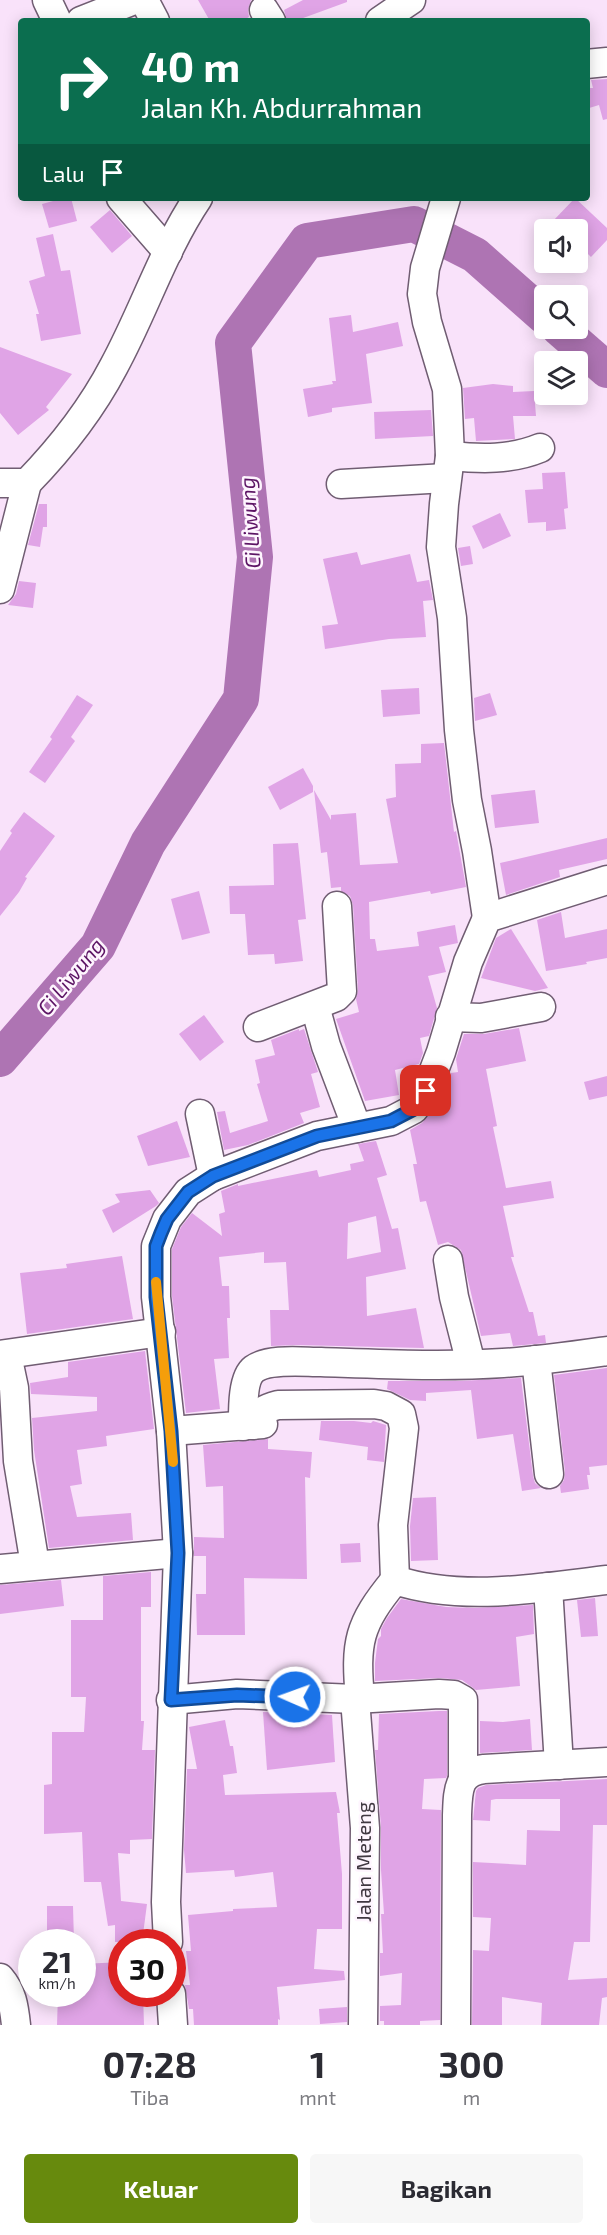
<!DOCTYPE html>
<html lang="id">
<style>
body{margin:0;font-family:"Exo 2",sans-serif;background:#f7f7f7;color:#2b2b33;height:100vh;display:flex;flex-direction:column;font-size:22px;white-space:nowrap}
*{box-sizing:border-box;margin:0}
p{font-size:20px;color:#7c7c81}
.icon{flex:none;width:33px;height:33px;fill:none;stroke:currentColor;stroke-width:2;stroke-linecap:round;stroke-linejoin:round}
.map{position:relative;height:2025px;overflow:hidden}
.side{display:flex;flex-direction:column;background:#fff;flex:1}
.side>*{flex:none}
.guide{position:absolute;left:18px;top:18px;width:572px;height:183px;border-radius:6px;box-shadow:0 3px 15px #0003;background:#0b6e4f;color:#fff;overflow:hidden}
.tools{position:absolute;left:534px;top:219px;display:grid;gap:12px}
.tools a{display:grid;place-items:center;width:54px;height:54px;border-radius:6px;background:#fff;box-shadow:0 3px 15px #0003;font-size:30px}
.speed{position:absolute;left:18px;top:1929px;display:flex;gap:12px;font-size:30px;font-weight:700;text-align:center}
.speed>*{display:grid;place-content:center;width:78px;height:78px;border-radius:50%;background:#fff;box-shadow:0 3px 15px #0003;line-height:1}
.speed small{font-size:15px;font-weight:400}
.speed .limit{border:9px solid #d22;background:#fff;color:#111}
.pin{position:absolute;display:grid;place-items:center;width:51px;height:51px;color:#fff;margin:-26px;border-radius:12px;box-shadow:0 3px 9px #0006}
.me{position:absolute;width:66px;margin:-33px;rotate:272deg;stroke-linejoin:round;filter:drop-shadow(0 0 4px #0008)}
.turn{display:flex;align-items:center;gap:21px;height:126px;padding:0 24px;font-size:27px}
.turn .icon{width:78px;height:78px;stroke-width:2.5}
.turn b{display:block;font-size:42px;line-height:51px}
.then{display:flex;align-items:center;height:57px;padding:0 24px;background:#0003;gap:12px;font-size:22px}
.eta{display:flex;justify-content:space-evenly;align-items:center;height:102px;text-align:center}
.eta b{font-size:36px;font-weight:700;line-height:42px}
.primary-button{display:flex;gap:12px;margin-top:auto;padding:12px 24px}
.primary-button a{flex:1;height:69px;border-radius:6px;background:#678a0d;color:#fff;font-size:24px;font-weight:700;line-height:69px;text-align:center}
.primary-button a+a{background:#f7f7f7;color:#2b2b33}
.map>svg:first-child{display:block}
</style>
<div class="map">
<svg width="607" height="2025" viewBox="0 0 607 2025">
<rect width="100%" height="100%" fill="#f9e2fa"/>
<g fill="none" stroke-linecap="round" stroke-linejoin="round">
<g stroke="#ae74b3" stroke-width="36">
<polyline points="559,328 607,370"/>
<polyline points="0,1059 98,946 148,843 241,699 255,557 233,343 307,241 414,224 475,255 544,316"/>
</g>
</g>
<g fill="#e0a4e6" fill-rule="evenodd">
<polygon points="198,0 251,0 248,10 249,17 242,21 210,21"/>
<polygon points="303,0 347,0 347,2 295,21 287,21 284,10"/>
<polygon points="607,79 607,119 603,120 599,105 586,109 586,88 593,88 591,80"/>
<polygon points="64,198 71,198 77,221 49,228 42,204"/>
<polygon points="575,198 607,228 607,240 591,257 578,244 578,230 562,230 553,221"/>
<polygon points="110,210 132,236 112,253 90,227"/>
<polygon points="53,234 61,271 70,270 81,334 41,341 36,314 39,314 29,281 45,276 36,238"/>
<polygon points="351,315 353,332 398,322 403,346 366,354 372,403 332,408 332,412 308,417 303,389 333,384 332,381 336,381 329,318"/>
<polygon points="0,347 72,374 46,407 49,410 18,435 0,413"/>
<polygon points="493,384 513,386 513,392 534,391 536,416 513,416 515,439 476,441 474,418 465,419 463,388"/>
<polygon points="431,410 433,436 375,439 374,412"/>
<polygon points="565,472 568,508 564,509 566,529 546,531 546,522 528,523 525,490 543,489 542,473"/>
<polygon points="39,504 47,504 47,527 43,527 40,547 28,545"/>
<polygon points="500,513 511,536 483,549 472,526"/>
<polygon points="470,546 473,564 461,566 458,548"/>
<polygon points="357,552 361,565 410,554 417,582 429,580 433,600 423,601 426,637 389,639 325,649 322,626 338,624 323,559"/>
<polygon points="19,581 36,583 33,608 8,605 16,594"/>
<polygon points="419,688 420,714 383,717 381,690"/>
<polygon points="490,693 497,715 475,721 474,698"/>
<polygon points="77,695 93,705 71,737 75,741 45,783 29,772 52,739 50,737"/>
<polygon points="444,743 454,832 456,831 466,887 431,894 430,891 369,902 370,939 375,939 377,951 419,946 417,932 455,925 458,943 439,947 446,972 428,976 437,1008 429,1036 420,1038 423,1053 419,1064 395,1070 399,1095 365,1101 336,1019 359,1012 356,999 358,990 353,905 350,896 341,891 341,887 331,888 327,852 321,853 314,790 331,820 331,815 356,813 360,865 398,863 386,799 396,797 395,764 421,763 421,744"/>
<polygon points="303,768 313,786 313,792 280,810 268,787"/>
<polygon points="535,790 539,823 495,828 491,795"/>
<polygon points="24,812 55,836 25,877 27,878 19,892 0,916 0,851 12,833 10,831"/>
<polygon points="607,838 607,859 559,870 560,877 506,895 500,863"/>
<polygon points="298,843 306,919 298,920 303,961 275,964 274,954 248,955 245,914 230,914 229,886 274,885 273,844"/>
<polygon points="199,891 210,933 182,940 171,899"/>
<polygon points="561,912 565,938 607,929 607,958 586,962 587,964 546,971 537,920"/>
<polygon points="511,929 548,988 535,991 481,978 496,938"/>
<polygon points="204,1015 224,1042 200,1061 179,1034"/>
<polygon points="519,1028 526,1061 486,1069 497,1126 493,1127 506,1188 551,1181 554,1198 503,1206 514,1257 511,1257 529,1312 533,1312 538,1336 545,1335 546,1343 513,1346 510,1333 481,1336 461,1250 448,1242 438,1245 426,1201 420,1202 413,1164 417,1164 410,1130 422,1123 434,1108 444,1106 443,1094 451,1073 458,1072 456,1059 464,1034 484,1034"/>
<polygon points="299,1029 299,1031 304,1029 318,1072 311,1074 320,1107 300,1113 304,1123 248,1145 224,1150 217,1112 225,1111 230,1133 268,1121 257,1084 260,1083 255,1060 275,1055 271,1040"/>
<polygon points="607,1076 607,1096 589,1100 584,1082"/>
<polygon points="177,1121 190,1157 148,1166 137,1136"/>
<path d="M 376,1141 L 387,1175 L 377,1178 L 392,1229 L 398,1228 L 406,1269 L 366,1277 L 367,1316 L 416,1308 L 424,1348 L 296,1345 L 271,1346 L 270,1310 L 289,1310 L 286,1262 L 264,1263 L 264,1252 L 219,1257 L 222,1286 L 229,1286 L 230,1318 L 227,1318 L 229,1358 L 214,1359 L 220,1409 L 186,1413 L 172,1296 L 172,1249 L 181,1227 L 192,1213 L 222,1236 L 219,1214 L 225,1212 L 221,1191 L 238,1184 L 238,1186 L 317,1170 L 319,1177 L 351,1170 L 350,1164 L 364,1161 L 358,1144 ZM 376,1216 L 381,1252 L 347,1259 L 348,1223 Z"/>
<polygon points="150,1190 159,1203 156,1206 113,1233 102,1210 120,1202 115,1194"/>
<polygon points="122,1256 133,1319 27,1334 20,1273 67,1268 66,1264"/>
<polygon points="145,1351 154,1429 106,1436 107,1446 77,1450 82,1484 70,1486 77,1517 131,1513 133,1540 49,1548 34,1450 32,1418 97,1411 97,1397 31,1394 30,1383 68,1377 68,1362"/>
<polygon points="607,1368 607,1465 589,1467 590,1475 587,1475 589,1489 561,1493 560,1486 564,1480 565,1472 554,1375"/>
<polygon points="521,1378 533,1476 535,1483 541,1488 522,1491 513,1434 477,1439 471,1390 426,1393 426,1401 410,1400 387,1389 388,1381 458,1381"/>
<polygon points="321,1421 354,1421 371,1423 373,1421 386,1425 384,1462 367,1460 368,1447 319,1440"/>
<polygon points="268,1439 268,1449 312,1452 310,1478 305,1477 307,1579 244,1578 245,1635 197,1635 196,1594 206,1594 206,1556 194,1556 194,1537 224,1538 223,1486 206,1487 203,1445"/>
<polygon points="436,1497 438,1560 411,1561 410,1526 413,1498"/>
<polygon points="360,1543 361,1562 341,1563 340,1544"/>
<polygon points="151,1572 151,1607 141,1607 141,1721 144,1721 142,1750 155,1750 152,1839 130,1840 130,1854 118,1853 121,1901 147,1904 142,1942 115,1942 115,1925 108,1926 101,1882 84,1882 82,1832 44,1834 44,1785 52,1784 52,1732 84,1732 86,1697 71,1697 71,1620 103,1620 103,1576"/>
<polygon points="61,1580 64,1606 0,1614 0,1585"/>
<polygon points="595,1598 598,1636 581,1637 577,1600"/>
<polygon points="401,1599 446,1607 474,1608 533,1605 534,1634 516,1637 520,1686 476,1690 462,1680 440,1678 375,1681 375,1663 378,1639 381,1636 381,1629 387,1618"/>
<polygon points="439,1711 447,1711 447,1776 446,1778 424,1779 422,1809 441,1810 440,2020 420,2021 420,2025 384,2025 384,2021 380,2021 380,2006 401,2005 402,1973 380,1976 380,1953 383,1953 381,1914 384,1914 381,1870 381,1827 375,1750 378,1750 379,1714"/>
<polygon points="263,1712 332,1715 335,1762 267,1770"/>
<polygon points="530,1719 532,1750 480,1753 480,1721 503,1722"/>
<polygon points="225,1720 230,1746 233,1746 237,1773 223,1775 225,1795 336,1792 340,1813 337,1813 342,1874 342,1929 317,1929 314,1969 344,1971 345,1980 277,1987 280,2020 278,2019 278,2025 194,2025 193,2009 189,2009 185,1985 190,1985 186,1951 191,1951 188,1915 233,1911 233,1909 277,1907 273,1872 235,1877 234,1870 186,1873 184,1850 187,1769 197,1769 189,1727"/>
<polygon points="607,1779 607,1825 593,1825 590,1942 574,1942 568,1980 607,1978 607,1997 602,1998 599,2025 541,2025 542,2003 502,1997 502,2025 472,2025 473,1950 489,1951 491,1918 473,1917 473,1862 526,1865 527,1830 560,1831 560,1799 496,1799 491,1800 490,1821 473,1820 476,1791 478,1788 486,1785"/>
<polygon points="47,1906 73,1906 74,1942 55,1942 54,1931 47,1931"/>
<polygon points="122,1962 122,1994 143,1994 144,2025 57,2025 58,1994 82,1994 82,1964"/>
<polygon points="347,2007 347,2022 320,2024 319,2009"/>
</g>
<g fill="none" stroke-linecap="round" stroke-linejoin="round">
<defs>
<g id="minor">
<polyline points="47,0 57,21"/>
<polyline points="144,0 155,21"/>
<polyline points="264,10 271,21"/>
<polyline points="81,21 134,0"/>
<polyline points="380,21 411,0"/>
<polyline points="586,64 607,62"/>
<polyline points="121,198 168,252"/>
<polyline points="446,198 425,268 422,294 427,322 447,389 450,456 444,504 441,547 452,618 459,730 467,800 477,851 487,918"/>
<path d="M 450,456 C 481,459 511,460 540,448"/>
<path d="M 0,483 L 27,483 C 61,448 91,410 114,366 C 144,311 163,250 198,198"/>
<polyline points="341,484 446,478"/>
<polyline points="0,589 27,483"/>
<polyline points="315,1006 326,1046 357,1128"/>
<polyline points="450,1017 481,1018 541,1007"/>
<polyline points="258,1027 336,997 342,991 337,906"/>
<polyline points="200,1114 213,1176"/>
<polyline points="448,1260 454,1297 471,1364"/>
<polyline points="0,1355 161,1332"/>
<polyline points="7,1355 14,1388 18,1461 35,1565"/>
<polyline points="536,1360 549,1474"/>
<path d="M 253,1425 C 257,1412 266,1408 278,1405 L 374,1404 L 386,1406 L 401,1414 L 404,1428 L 393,1525 L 395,1580"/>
<path d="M 243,1426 C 243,1412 242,1378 254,1369 C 269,1358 303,1362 321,1362 C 381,1364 443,1367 503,1363 C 538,1361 572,1356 607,1351"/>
<polyline points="171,1431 263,1424"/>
<polyline points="0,1569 178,1553"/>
<polyline points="548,1587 559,1765"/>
<polyline points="355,1699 365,1828 363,2025"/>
<path d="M 360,1699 C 355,1642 358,1625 395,1580 C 462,1602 539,1588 607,1580"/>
<polyline points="171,1700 237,1694 355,1699 439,1694 454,1695 463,1700 463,1779"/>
<polyline points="168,1942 166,1902 178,1553 171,1431 156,1297 156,1246 167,1219 188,1192 213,1176 317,1136 391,1121 414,1109 426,1091 441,1052 468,962 487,918 607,880"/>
<path d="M 0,1978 C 12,1992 14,2006 16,2025"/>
<polyline points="171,1994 173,2025"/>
<path d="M 456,2025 L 457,1815 C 458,1792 457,1772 484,1769 L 607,1762"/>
</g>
</defs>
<use href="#minor" stroke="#705d72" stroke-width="31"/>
<use href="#minor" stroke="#fff" stroke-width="28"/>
</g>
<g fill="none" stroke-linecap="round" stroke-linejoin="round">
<defs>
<polyline id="route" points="295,1697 237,1695 171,1700 178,1553 171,1431 156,1297 156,1246 161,1233 167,1219 188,1192 213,1176 317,1136 391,1121 414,1109 426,1091"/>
</defs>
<use href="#route" stroke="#114b97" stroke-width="15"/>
<use href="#route" stroke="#1a73e8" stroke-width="10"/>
<polyline stroke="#f59e0b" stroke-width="10" points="156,1282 173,1462"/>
</g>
<g text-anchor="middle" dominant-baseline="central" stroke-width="5" stroke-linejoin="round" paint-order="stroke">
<g font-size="20" fill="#403841" stroke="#fef5fe">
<text transform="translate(363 1862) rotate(-90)">Jalan Meteng</text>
</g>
<g font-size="21" font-style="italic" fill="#5c1464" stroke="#fef5fe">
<text transform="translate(249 523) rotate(-94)">Ci Liwung</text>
<text transform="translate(70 976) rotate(-51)">Ci Liwung</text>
</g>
</g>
</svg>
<div class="tools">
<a><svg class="icon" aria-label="sound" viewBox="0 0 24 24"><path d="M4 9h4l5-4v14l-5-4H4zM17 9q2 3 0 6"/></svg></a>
<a><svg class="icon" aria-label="search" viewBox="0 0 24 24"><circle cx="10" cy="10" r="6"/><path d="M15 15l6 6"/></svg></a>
<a><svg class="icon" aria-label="layers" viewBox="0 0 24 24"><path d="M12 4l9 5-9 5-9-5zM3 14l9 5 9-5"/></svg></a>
</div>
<div class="speed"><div>21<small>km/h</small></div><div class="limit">30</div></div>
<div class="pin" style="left:426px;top:1091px;background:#d93025"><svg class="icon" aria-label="arrive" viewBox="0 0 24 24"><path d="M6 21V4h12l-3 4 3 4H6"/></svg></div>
<svg class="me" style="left:295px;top:1697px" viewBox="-20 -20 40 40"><circle r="17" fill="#1a73e8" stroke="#fff" stroke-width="3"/><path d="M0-11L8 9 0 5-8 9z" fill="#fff"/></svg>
<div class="guide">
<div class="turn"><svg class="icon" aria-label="right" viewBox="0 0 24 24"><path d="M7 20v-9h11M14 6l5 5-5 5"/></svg><div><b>40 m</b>Jalan Kh. Abdurrahman</div></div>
<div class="then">Lalu<svg class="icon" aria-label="arrive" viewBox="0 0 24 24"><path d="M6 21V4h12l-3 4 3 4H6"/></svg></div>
</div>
</div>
<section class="side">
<div class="eta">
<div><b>07:28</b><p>Tiba</p></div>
<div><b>1</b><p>mnt</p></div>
<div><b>300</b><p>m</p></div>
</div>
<div class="primary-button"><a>Keluar</a><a>Bagikan</a></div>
</section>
